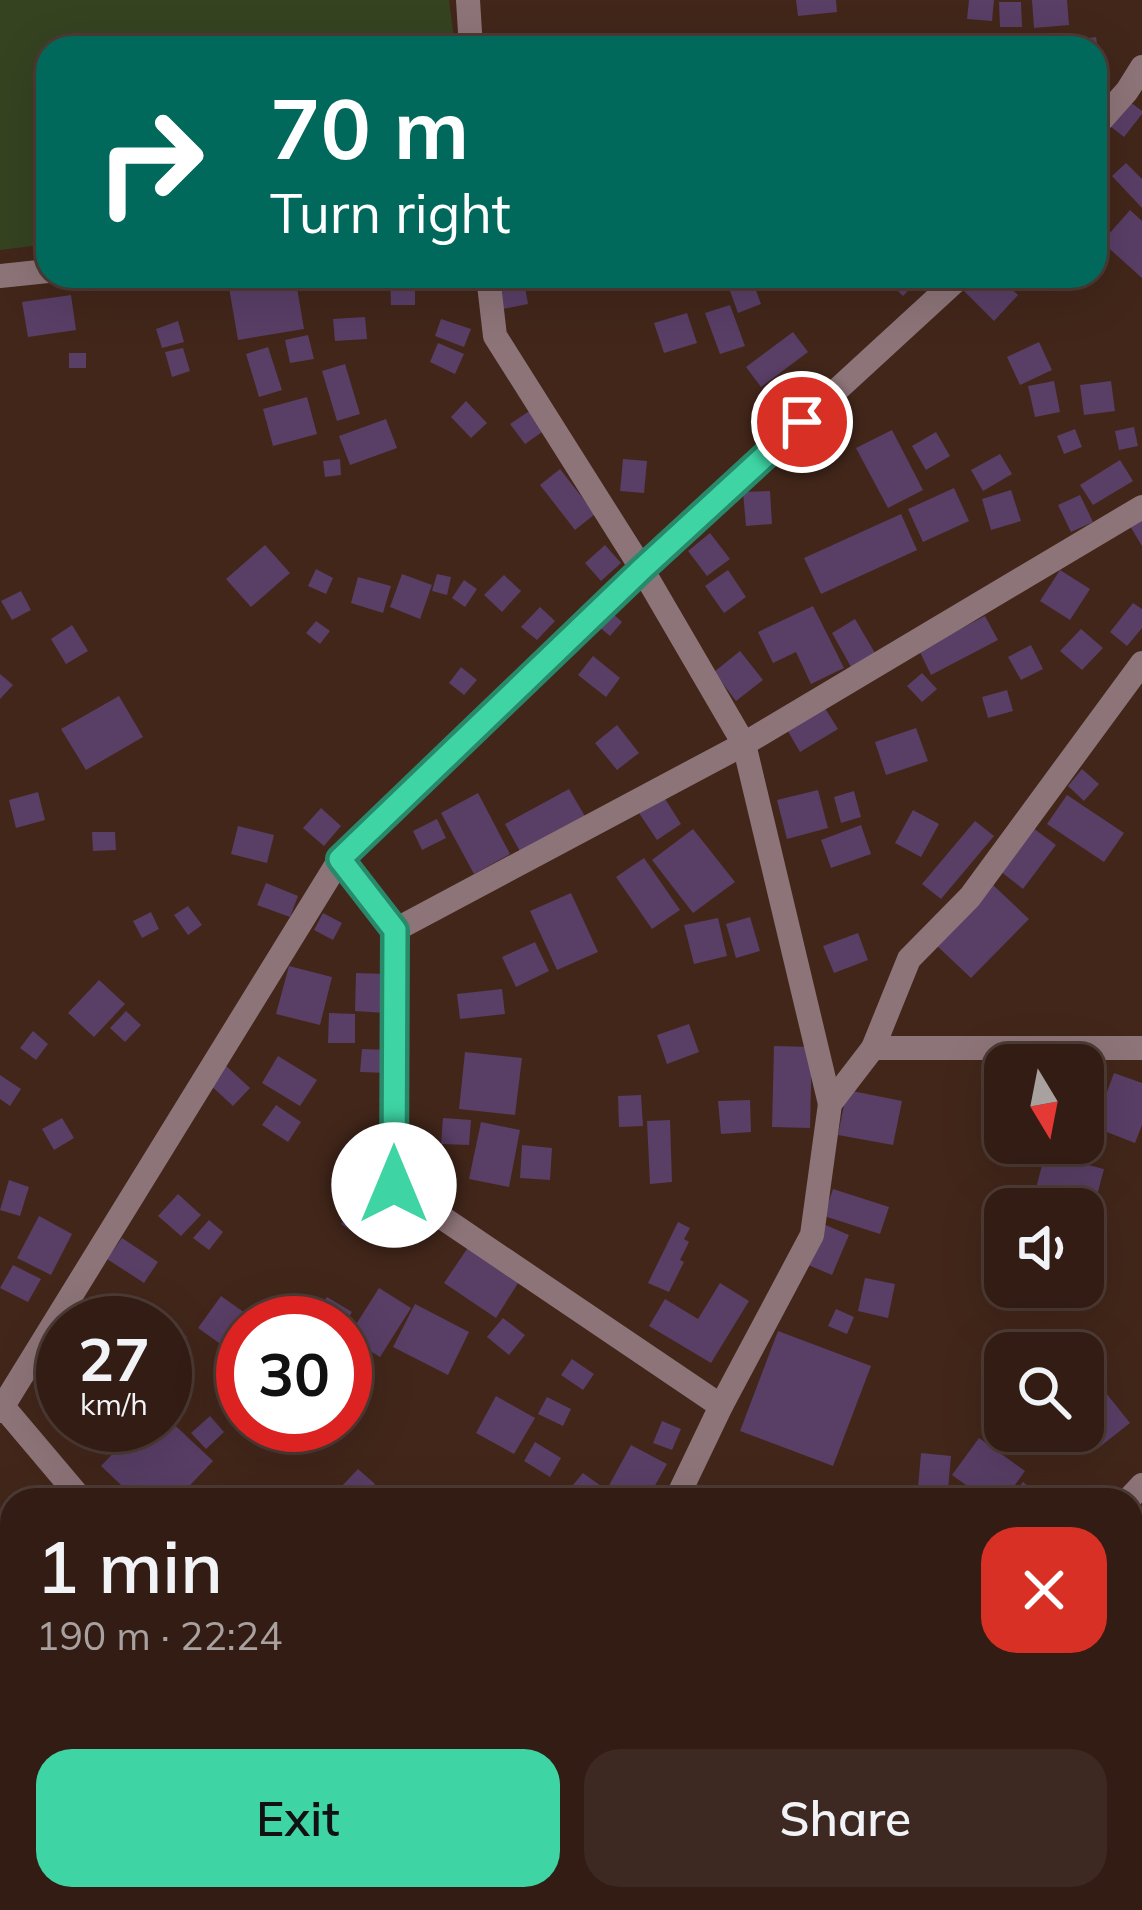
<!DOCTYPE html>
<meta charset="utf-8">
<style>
body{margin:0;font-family:Mulish,sans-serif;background:#3d2922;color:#f1f3f6;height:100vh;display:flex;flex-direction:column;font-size:45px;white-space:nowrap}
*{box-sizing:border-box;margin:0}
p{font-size:39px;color:#a8a1a0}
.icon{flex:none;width:66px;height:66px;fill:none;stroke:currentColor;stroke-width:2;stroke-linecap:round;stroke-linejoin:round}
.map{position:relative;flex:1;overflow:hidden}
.drawer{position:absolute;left:0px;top:1488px;width:1143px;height:423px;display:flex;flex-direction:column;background:#321c14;border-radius:36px 36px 0 0;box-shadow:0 12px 48px #0002,0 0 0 3px #4d3a34}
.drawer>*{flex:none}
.hud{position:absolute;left:36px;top:36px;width:1071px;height:252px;border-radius:36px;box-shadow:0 12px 48px #0002,0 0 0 3px #4d3a34;background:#00695c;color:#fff;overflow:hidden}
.needle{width:78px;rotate:170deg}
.buttons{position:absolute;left:984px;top:1044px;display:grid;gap:24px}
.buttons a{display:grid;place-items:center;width:120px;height:120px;border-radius:24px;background:#321c14;box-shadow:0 12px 48px #0002,0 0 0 3px #4d3a34;font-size:60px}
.speed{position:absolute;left:36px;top:1296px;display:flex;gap:24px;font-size:60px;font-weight:700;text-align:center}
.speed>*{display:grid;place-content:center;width:156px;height:156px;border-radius:50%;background:#321c14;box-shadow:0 12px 48px #0002,0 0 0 3px #4d3a34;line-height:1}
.speed small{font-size:30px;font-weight:400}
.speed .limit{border:18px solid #d22;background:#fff;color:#111}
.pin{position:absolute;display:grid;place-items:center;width:102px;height:102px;color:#fff;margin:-51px;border:6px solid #fff;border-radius:50%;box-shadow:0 3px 12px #0007}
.me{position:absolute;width:132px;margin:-66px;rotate:0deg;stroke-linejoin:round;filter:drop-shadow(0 0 9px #0008)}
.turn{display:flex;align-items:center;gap:42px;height:252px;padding:0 36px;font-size:54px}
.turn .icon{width:156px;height:156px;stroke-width:2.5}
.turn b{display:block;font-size:84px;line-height:102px}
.round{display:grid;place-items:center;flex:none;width:126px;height:126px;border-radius:36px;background:#3d2922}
.headline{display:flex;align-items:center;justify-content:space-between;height:204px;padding:0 36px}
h1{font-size:72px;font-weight:600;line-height:90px}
.button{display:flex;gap:24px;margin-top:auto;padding:24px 36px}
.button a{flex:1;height:138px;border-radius:36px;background:#3ed4a3;color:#111;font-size:48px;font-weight:600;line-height:138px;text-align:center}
.button a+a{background:#3d2922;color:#f1f3f6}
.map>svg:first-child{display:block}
</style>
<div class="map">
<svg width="1142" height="1910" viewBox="0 0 1142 1910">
<rect width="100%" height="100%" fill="#42261a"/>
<polygon fill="#354321" points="0,0 449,0 455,48 48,48 48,244 0,250"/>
<g fill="#593e66">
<polygon points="796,0 836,0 837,12 798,16"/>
<polygon points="969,0 994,0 992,21 967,19"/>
<polygon points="1032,0 1067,0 1069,25 1034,28"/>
<polygon points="999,2 1021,2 1022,27 1000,27"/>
<polygon points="831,33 833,48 801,48 799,39"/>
<polygon points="1096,37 1100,62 1095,63 1095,48 1047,48 1046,44"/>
<polygon points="1125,98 1142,111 1142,114 1124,137 1106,123"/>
<polygon points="1126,163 1142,179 1142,208 1112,176"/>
<polygon points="1130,210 1142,221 1142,278 1102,242"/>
<polygon points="227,276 295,276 304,329 238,340"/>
<polygon points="390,276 415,276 415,305 391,305"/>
<polygon points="497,276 523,276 528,304 503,309"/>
<polygon points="882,276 922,276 903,296"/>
<polygon points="975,276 998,276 1018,295 994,321 962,289"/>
<polygon points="753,282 761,304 738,313 730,291"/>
<polygon points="71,295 76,330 28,337 22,302"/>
<polygon points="730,305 745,346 720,354 705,313"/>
<polygon points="687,313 697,343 664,353 654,323"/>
<polygon points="365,317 367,339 335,341 333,319"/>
<polygon points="441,319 471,329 464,347 435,336"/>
<polygon points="178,321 184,342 162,348 156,329"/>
<polygon points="793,332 808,352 761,387 746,367"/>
<polygon points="308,335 314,359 290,363 285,340"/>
<polygon points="1039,342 1052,370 1020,385 1007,357"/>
<polygon points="438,343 464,354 455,374 430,362"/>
<polygon points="268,347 282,390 259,397 246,354"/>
<polygon points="183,348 190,371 172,377 165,352"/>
<rect x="69" y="353" width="17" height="15"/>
<polygon points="345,364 360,414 337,421 322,371"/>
<polygon points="1054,381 1060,412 1035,417 1028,386"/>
<polygon points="1111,381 1115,411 1084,415 1080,385"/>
<polygon points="307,397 317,434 273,446 263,409"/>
<polygon points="466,401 487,423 471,438 451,417"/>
<polygon points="531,410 545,430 525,444 510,424"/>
<polygon points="386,419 397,448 350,465 339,436"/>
<polygon points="1134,427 1138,446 1119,450 1115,431"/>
<polygon points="1075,429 1082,447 1064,454 1057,436"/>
<polygon points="892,430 923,490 888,508 856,448"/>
<polygon points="936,432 950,456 926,470 912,446"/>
<polygon points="1000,454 1012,474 983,491 971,470"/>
<polygon points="340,459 341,475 325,477 323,461"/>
<polygon points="623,459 647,461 644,493 620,491"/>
<polygon points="1120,460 1133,481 1093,505 1080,485"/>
<polygon points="560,469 595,514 575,530 540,485"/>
<polygon points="954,488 969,521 923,542 908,509"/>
<polygon points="1011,490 1021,521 991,530 982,499"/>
<polygon points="770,491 772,524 746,526 743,492"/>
<polygon points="1080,495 1093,522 1071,532 1058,505"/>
<polygon points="1142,513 1142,546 1127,521"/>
<polygon points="901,514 917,550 821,594 804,558"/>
<polygon points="710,533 730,559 707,576 688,551"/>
<polygon points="265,545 290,573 251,607 226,579"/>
<polygon points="605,545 621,563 601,581 585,563"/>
<polygon points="316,569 333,578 326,594 308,586"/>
<polygon points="728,570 746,597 724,613 705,586"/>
<polygon points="1060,570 1090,589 1070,620 1040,601"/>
<polygon points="402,574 432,585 420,619 390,607"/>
<polygon points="437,574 451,577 447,595 432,591"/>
<polygon points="504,575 521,591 502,612 484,595"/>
<polygon points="358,577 391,586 383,613 351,603"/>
<polygon points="464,580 477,589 465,607 452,598"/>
<polygon points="21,591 31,610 12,620 1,601"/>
<polygon points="1133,603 1142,609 1142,628 1127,646 1110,632"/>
<polygon points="813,606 844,668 811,684 796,652 773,663 758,632"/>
<polygon points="540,607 555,621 537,640 521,627"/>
<polygon points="610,611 622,622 610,636 597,625"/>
<polygon points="985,616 998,640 931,675 919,650"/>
<polygon points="855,619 875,653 851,667 832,633"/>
<polygon points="316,621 330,631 320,644 306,633"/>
<polygon points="72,625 88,651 66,664 51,639"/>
<polygon points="1081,629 1103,648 1082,670 1060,651"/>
<polygon points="1031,645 1043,669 1021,680 1008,657"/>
<polygon points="740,651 763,680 736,701 714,672"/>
<polygon points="593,656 620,678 606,697 578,675"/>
<polygon points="461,667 477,680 464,695 449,683"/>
<polygon points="922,673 937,689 922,702 907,686"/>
<polygon points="0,674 13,685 0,699"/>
<polygon points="1007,690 1013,711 988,718 982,697"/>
<polygon points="119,696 143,737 86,770 61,729"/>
<polygon points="823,705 838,729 800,752 786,728"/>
<polygon points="617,725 639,753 617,770 595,743"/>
<polygon points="916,728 928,761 886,775 875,742"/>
<polygon points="1082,769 1099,784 1084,801 1068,786"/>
<polygon points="569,789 586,818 521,853 505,824"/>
<polygon points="818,790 828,828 787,839 777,800"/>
<polygon points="854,791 861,817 841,823 834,797"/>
<polygon points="38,792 45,820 16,828 9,800"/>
<polygon points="478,793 510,854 474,874 441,813"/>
<polygon points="662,794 681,824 657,840 637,810"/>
<polygon points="1067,795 1124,833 1104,862 1047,824"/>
<polygon points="321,808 341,826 324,846 303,828"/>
<polygon points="913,810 939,824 921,857 895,843"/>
<polygon points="437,819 446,838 422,850 413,831"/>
<polygon points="975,821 994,836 941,899 922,884"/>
<polygon points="861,825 871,854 831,868 821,840"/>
<polygon points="238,826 274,835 267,863 231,854"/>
<polygon points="1033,828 1056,845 1023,889 1000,871"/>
<polygon points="693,829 735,882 693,913 652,860"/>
<polygon points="92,832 115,832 116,850 93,851"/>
<polygon points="644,858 680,910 652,929 616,877"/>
<polygon points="266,883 298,896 290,917 257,905"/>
<polygon points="993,885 1029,919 971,978 935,944"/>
<polygon points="571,893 598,952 557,970 530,911"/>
<polygon points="188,906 202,925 188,935 174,915"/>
<polygon points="151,912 159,929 142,938 133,921"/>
<polygon points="323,913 342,923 333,940 314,930"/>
<polygon points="750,917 760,951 736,958 726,924"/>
<polygon points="718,918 727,956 694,964 684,925"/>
<polygon points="858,933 868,960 834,973 823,946"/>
<polygon points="535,942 549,971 516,987 502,957"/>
<polygon points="289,966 332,977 320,1025 276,1014"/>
<polygon points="356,973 386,974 385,1013 355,1011"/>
<polygon points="99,980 125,1004 94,1037 68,1013"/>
<polygon points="502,989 505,1014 460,1019 457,994"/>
<polygon points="126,1011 141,1025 125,1042 110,1028"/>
<polygon points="329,1013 355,1014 355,1043 328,1043"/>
<polygon points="689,1024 699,1052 667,1064 657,1035"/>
<polygon points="33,1031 48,1044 36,1060 20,1048"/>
<polygon points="774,1046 812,1047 810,1128 772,1127"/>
<polygon points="362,1049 388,1050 388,1073 360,1072"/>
<polygon points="465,1052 522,1058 515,1115 459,1109"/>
<polygon points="278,1056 317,1080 300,1106 262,1083"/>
<polygon points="224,1064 250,1088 233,1106 207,1082"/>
<polygon points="1114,1073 1142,1083 1142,1125 1135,1143 1094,1127"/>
<polygon points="0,1075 21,1089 10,1106 0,1099"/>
<polygon points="847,1090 902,1101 893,1145 838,1135"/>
<polygon points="641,1095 643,1126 619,1127 618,1096"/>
<polygon points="750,1100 751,1132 721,1134 718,1101"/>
<polygon points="276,1105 301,1122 288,1142 262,1125"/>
<polygon points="62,1118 74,1138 54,1150 42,1129"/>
<polygon points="443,1118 471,1120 469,1145 441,1144"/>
<polygon points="670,1120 672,1182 650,1184 647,1121"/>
<polygon points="481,1122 520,1130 509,1187 469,1179"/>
<polygon points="522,1145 552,1148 550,1180 520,1178"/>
<polygon points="1045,1154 1104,1169 1090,1222 1083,1220 1083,1209 1031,1207"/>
<polygon points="9,1180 29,1187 20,1216 0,1210"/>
<polygon points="430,1182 452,1188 447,1207 425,1201"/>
<polygon points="833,1189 889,1207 880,1234 824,1216"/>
<polygon points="178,1194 201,1215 181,1236 158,1216"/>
<polygon points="359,1196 384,1212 365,1240 341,1224"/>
<polygon points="39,1216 72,1234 51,1275 17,1258"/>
<polygon points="209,1220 223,1232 209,1250 193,1238"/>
<polygon points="678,1222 690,1228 684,1239 689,1242 680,1260 684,1262 669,1292 648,1283"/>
<polygon points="823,1224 849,1235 832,1275 806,1264"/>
<polygon points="122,1238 158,1262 144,1283 107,1259"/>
<polygon points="469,1246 520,1280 496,1318 444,1283"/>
<polygon points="13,1265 41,1279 28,1302 0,1288"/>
<polygon points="865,1278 895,1284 888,1318 858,1311"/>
<polygon points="720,1283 749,1301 711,1363 649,1326 665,1299 698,1319"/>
<polygon points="379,1288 411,1308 380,1357 348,1337"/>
<polygon points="221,1296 259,1323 243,1323 243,1360 198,1328"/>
<polygon points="327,1297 352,1312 345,1323 327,1323 315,1315"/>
<polygon points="124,1303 141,1323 116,1323 110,1315"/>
<polygon points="415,1304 469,1332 448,1375 393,1347"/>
<polygon points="836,1309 854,1317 847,1334 828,1326"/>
<polygon points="503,1318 525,1335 509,1355 487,1337"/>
<polygon points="167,1321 187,1337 165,1365 165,1323"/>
<polygon points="778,1331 871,1366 833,1466 740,1431"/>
<polygon points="572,1359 594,1374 583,1390 561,1375"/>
<polygon points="1094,1378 1130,1423 1097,1449 1083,1432 1083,1387"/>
<polygon points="496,1396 535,1418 514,1454 476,1433"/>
<polygon points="547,1397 571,1409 563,1426 538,1414"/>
<polygon points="165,1416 213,1461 176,1500 137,1500 101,1466 140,1425 165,1425"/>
<polygon points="210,1416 224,1432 206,1449 191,1433"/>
<polygon points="662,1421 681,1429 672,1450 653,1443"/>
<polygon points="979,1438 1025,1471 1004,1500 987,1500 952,1475"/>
<polygon points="535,1442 561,1458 550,1477 524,1461"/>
<polygon points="631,1445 667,1464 647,1500 601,1500"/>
<polygon points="921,1453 951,1456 947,1500 917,1500"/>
<polygon points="358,1469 375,1484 361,1500 356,1500 341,1487"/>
<polygon points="583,1473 601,1486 591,1500 569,1500 564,1496"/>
<polygon points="1023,1482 1046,1500 1015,1500 1011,1497"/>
<polygon points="212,1488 226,1500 201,1500"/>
<polygon points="1131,1702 1142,1702 1142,1758 1133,1758"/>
<polygon points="12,1842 12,1883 0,1875 0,1860"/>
<polygon points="263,1899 331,1899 334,1901 327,1910 265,1910 258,1905"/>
<polygon points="374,1899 400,1899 410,1910 376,1910 370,1903"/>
<polygon points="538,1899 586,1899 582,1910 534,1910"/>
<polygon points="594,1899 618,1899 615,1910 591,1907"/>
<polygon points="915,1899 948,1899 943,1910 935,1910"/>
<polygon points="973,1899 1020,1899 1017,1910 970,1910"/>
</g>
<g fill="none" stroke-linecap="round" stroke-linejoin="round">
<g stroke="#8d7479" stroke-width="24">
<polyline points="468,0 471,48"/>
<polyline points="1095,127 1127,91 1142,67"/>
<polyline points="0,276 48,271"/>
<polyline points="488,276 495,336 642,569 744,744 830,1104"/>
<polyline points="340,859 395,930 394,1185 721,1406"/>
<polyline points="395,930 744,744 1142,507"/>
<polyline points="873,1048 1142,1048"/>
<polyline points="0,1403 82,1500"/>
<polyline points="0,1411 340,859 642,569 961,276"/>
<polyline points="676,1500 721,1406 812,1235 830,1104 873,1048 909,959 970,897 1142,663"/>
<polyline points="1128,1500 1142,1485"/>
<polyline points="416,1899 425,1910"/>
<polyline points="532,1910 535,1899"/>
<polyline points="727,1910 743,1899"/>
</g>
</g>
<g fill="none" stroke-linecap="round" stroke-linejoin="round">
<defs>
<polyline id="route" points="394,1185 395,930 340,859 642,569 802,422"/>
</defs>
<use href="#route" stroke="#288a6a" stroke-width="30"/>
<use href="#route" stroke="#3ed4a3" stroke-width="21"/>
</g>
</svg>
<div class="buttons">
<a><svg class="needle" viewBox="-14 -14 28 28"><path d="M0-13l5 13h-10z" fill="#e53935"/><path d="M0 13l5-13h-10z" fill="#a8a1a0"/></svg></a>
<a><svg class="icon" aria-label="sound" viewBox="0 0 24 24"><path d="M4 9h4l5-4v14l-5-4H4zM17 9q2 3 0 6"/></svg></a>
<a><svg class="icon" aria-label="search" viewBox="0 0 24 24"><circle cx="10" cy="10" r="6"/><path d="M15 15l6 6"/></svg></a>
</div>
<div class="speed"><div>27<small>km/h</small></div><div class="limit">30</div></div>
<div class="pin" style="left:802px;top:422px;background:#d93025"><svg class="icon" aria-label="arrive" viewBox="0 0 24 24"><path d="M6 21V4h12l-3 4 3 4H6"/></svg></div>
<svg class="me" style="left:394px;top:1185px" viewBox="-20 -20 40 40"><circle r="19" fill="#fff"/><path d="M0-13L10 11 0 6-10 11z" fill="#3ed4a3"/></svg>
<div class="hud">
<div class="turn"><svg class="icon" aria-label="right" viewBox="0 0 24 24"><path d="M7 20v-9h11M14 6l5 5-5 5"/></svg><div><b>70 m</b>Turn right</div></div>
</div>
<section class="drawer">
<div class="headline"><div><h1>1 min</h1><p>190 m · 22:24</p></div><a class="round" style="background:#d93025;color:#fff"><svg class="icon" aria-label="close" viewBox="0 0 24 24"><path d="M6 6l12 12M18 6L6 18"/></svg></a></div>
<div class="button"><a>Exit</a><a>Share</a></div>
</section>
</div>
